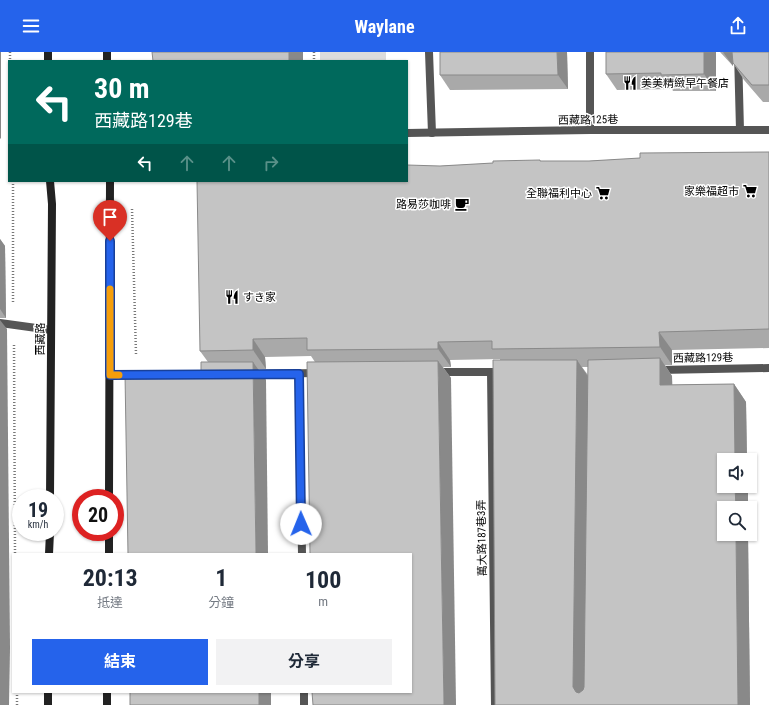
<!DOCTYPE html>
<html lang="zh-TW">
<meta charset="utf-8">
<style>
body{margin:0;font-family:"Roboto Condensed","Noto Sans TC","Noto Sans JP",sans-serif;background:#f2f2f3;color:#1f2937;height:100vh;display:flex;flex-direction:column;font-size:15px;white-space:nowrap}
*{box-sizing:border-box;margin:0}
p{font-size:13px;color:#747a83}
.icon{flex:none;width:22px;height:22px;fill:none;stroke:currentColor;stroke-width:2;stroke-linecap:round;stroke-linejoin:round}
.map{position:relative;flex:1;overflow:hidden}
.drawer{position:absolute;left:12px;top:501px;width:400px;height:140px;display:flex;flex-direction:column;background:#fff;border-radius:0px;box-shadow:0 1px 3px #0004}
.drawer>*{flex:none}
.banner{position:absolute;left:8px;top:8px;width:400px;height:122px;border-radius:0px;box-shadow:0 1px 3px #0004;background:#00695c;color:#fff;overflow:hidden}
.controls{position:absolute;left:717px;top:401px;display:grid;gap:8px}
.controls a{display:grid;place-items:center;width:40px;height:40px;border-radius:0px;background:#fff;box-shadow:0 1px 3px #0004;font-size:20px}
.speed{position:absolute;left:12px;top:437px;display:flex;gap:8px;font-size:20px;font-weight:700;text-align:center}
.speed>*{display:grid;place-content:center;width:52px;height:52px;border-radius:50%;background:#fff;box-shadow:0 1px 3px #0004;line-height:1}
.speed small{font-size:10px;font-weight:400}
.speed .limit{border:6px solid #d22;background:#fff;color:#111}
.pin{position:absolute;display:grid;place-items:center;width:34px;height:34px;color:#fff;margin:-41px -17px;border-radius:50% 50% 50% 0;rotate:-45deg;box-shadow:0 0 4px #0007}
.pin .icon{rotate:45deg}
.me{position:absolute;width:44px;margin:-22px;rotate:359deg;stroke-linejoin:round;filter:drop-shadow(0 0 3px #0008)}
.turn{display:flex;align-items:center;gap:14px;height:84px;padding:0 20px;font-size:18px}
.turn .icon{width:52px;height:52px;stroke-width:2.5}
.turn b{display:block;font-size:28px;line-height:34px}
.lanes{display:flex;align-items:center;height:38px;padding:0 20px;background:#0003;justify-content:center;gap:20px;direction:ltr}
.lanes .off{opacity:.35}
.eta{display:flex;justify-content:space-evenly;align-items:center;height:68px;text-align:center}
.eta b{font-size:24px;font-weight:700;line-height:28px}
.cta{display:flex;gap:8px;margin-top:auto;padding:8px 20px}
.cta a{flex:1;height:46px;border-radius:0px;background:#2563eb;color:#fff;font-size:16px;font-weight:700;line-height:46px;text-align:center}
.cta a+a{background:#f2f2f3;color:#1f2937}
header{display:flex;justify-content:space-between;align-items:center;height:52px;padding:0 20px;background:#2563eb;color:#fff;font-size:18px;font-weight:700}
.map>svg:first-child{display:block}
</style>
<header><svg class="icon" aria-label="menu" viewBox="0 0 24 24"><path d="M4 6h16M4 12h16M4 18h16"/></svg>Waylane<svg class="icon" aria-label="share" viewBox="0 0 24 24"><path d="M12 15V3M7 8l5-5 5 5M5 13v7h14v-7"/></svg></header>
<div class="map">
<svg width="769" height="653" viewBox="0 0 769 653">
<rect width="100%" height="100%" fill="#fff"/>
<rect fill="#dcdcdc" x="320" y="0" width="66" height="9"/>
<g fill="none" stroke-linecap="round" stroke-linejoin="round">
<g stroke="#777" stroke-width="2.5" stroke-dasharray="1 2" stroke-linecap="butt">
<polyline points="10,0 10,9"/>
<polyline points="314,0 314,9"/>
<polyline points="13,129 13,252"/>
<polyline points="132,157 136,302"/>
<polyline points="14,293 15,502"/>
<polyline points="17,640 17,653"/>
</g>
<g stroke="#555" stroke-width="8">
<polyline points="429,0 432,81"/>
<polyline points="590,0 590,78"/>
<polyline points="738,0 740,78"/>
<polyline points="659,318 769,316"/>
<polyline points="437,320 503,320"/>
<polyline points="491,320 495,653"/>
<polyline points="251,322 317,321"/>
<polyline points="299,322 302,502"/>
<polyline points="110,323 135,322"/>
<polyline points="304,640 304,653"/>
</g>
<g stroke="#555" stroke-width="8">
<polyline points="407,81 590,78 769,78"/>
<polyline points="0,271 51,278"/>
</g>
<g stroke="#222" stroke-width="8">
<polyline points="48,0 48,9"/>
<polyline points="107,0 107,9"/>
<polyline points="50,446 52,152 50,129"/>
<polyline points="109,446 110,129"/>
<polyline points="49,502 50,480"/>
<polyline points="109,502 109,480"/>
<polyline points="48,653 48,640"/>
<polyline points="107,653 107,640"/>
</g>
</g>
<g fill="#a9a9a9" fill-rule="evenodd">
<polygon points="567,0 568,37 450,38 440,23"/>
<polygon points="606,0 716,0 716,39 673,39 672,37 617,38 606,22"/>
<polygon points="720,0 769,0 769,50 763,50 744,28 733,11 733,14"/>
<path d="M 769,100 L 769,296 L 672,298 L 672,313 L 665,313 L 672,324 L 672,333 L 734,332 L 746,350 L 747,408 L 724,408 L 748,482 L 750,653 L 495,653 L 500,308 L 500,307 L 450,308 L 451,315 L 443,315 L 451,326 L 315,310 L 311,304 L 265,305 L 266,317 L 258,317 L 266,328 L 195,321 L 201,319 L 208,310 L 200,299 L 440,114 L 541,109 L 589,109 ZM 582,315 L 588,315 L 588,323 Z"/>
<polygon points="0,187 5,194 6,266 0,266"/>
</g>
<g fill="#898989">
<polygon points="0,0 1,0 1,87 0,86"/>
<rect x="289" y="0" width="14" height="9"/>
<polygon points="557,0 567,0 568,37 558,23"/>
<polygon points="704,0 716,0 716,39 704,22"/>
<polygon points="723,0 733,0 733,14"/>
<polygon points="0,187 5,194 6,266 0,257"/>
<polygon points="0,268 7,277 10,596 9,653 0,653"/>
<polygon points="659,280 672,298 672,313 660,295"/>
<polygon points="253,287 265,305 266,317 253,298"/>
<polygon points="438,290 450,308 451,315 438,297"/>
<polygon points="660,306 672,324 673,351 660,333"/>
<polygon points="577,308 589,326 586,653 576,640 573,635"/>
<polygon points="438,309 451,326 456,653 444,653"/>
<polygon points="253,310 266,328 268,502 256,502"/>
<polygon points="734,332 746,350 747,408 735,408"/>
<polygon points="735,434 748,434 748,456 736,456"/>
<polygon points="736,482 748,482 750,653 738,653"/>
<rect x="259" y="640" width="12" height="13"/>
</g>
<g fill="#c4c4c4" stroke="#898989">
<polygon points="152,0 289,0 289,9 153,9"/>
<polygon points="440,0 557,0 558,23 440,23"/>
<polygon points="606,0 704,0 704,22 661,23 661,21 606,22"/>
<polygon points="732,0 769,0 769,33 752,33 733,11"/>
<polygon points="769,100 769,277 659,280 660,295 582,296 492,297 492,289 438,290 438,297 307,298 307,286 253,287 253,298 200,299 197,129 407,129 407,113 440,114 493,111 493,109 540,108 540,109 589,109 640,106 640,101"/>
<polygon points="660,306 660,333 734,332 735,408 724,408 724,434 735,434 736,456 724,456 724,482 736,482 738,653 495,653 493,308 577,308 573,635 576,640 579,641 583,638 584,635 588,308"/>
<polygon points="438,309 444,653 313,653 312,640 411,640 411,502 310,502 307,310"/>
<polygon points="201,310 253,310 256,502 128,502 125,322 195,321 195,319 201,319"/>
<rect x="130" y="640" width="129" height="13"/>
</g>
<g fill="none" stroke-linecap="round" stroke-linejoin="round">
<defs>
<polyline id="route" points="110,189 110,323 299,322 301,472"/>
</defs>
<use href="#route" stroke="#184099" stroke-width="10"/>
<use href="#route" stroke="#2563eb" stroke-width="7"/>
<polyline stroke="#f59e0b" stroke-width="7" points="110,237 110,323 119,323"/>
</g>
<defs>
<symbol id="restaurant-bare" viewBox="-9 -9 18 18"><path d="M-5-6h1v4h1v-4h1v4h1v-4h1v5L-1.5 .5V6h-2V.5L-5-1ZM5-6V6H3V1.5H1.5Q1.5-4 5-6Z" fill="#000" stroke="#fff" stroke-width="2.5" paint-order="stroke"/></symbol>
<symbol id="supermarket-bare" viewBox="-9 -9 18 18"><path d="M-6-5.5h2.5l.6 2H6L4.5 2H-2.5L-4.4-4H-6ZM-1.5 3.2a1.3 1.3 0 1 0 .1 0ZM3 3.2a1.3 1.3 0 1 0 .1 0Z" fill="#000" stroke="#fff" stroke-width="2.5" paint-order="stroke"/></symbol>
<symbol id="cafe-bare" viewBox="-9 -9 18 18"><path d="M-5.5-4.5H6V0H3Q3 3.5 0 3.5H-2.5Q-5.5 3.5-5.5 0ZM3-3.2v2h1.7v-2ZM-6 4.5H4V6H-6Z" fill="#000" stroke="#fff" stroke-width="2.5" paint-order="stroke"/></symbol>
</defs>
<g fill-rule="evenodd">
<use href="#restaurant-bare" x="620" y="21" width="20" height="20"/>
<use href="#supermarket-bare" x="740" y="129" width="20" height="20"/>
<use href="#supermarket-bare" x="593" y="131" width="20" height="20"/>
<use href="#cafe-bare" x="452" y="142" width="20" height="20"/>
<use href="#restaurant-bare" x="222" y="235" width="20" height="20"/>
</g>
<g text-anchor="middle" dominant-baseline="central" stroke-width="3" stroke-linejoin="round" paint-order="stroke">
<g font-size="11" fill="#000" stroke="#fff" text-anchor="end">
<text x="641" y="31" text-anchor="start">美美精緻早午餐店</text>
<text x="739" y="139">家樂福超市</text>
<text x="592" y="141">全聯福利中心</text>
<text x="451" y="152">路易莎咖啡</text>
<text x="243" y="245" text-anchor="start">すき家</text>
</g>
<g font-size="11" fill="#000" stroke="#fff">
<text transform="translate(588 68) rotate(-1)">西藏路125巷</text>
<text transform="translate(40 287) rotate(-90)">西藏路</text>
<text transform="translate(703 306) rotate(-1)">西藏路129巷</text>
<text transform="translate(482 486) rotate(-91)">萬大路187巷3弄</text>
</g>
</g>
</svg>
<div class="controls">
<a><svg class="icon" aria-label="sound" viewBox="0 0 24 24"><path d="M4 9h4l5-4v14l-5-4H4zM17 9q2 3 0 6"/></svg></a>
<a><svg class="icon" aria-label="search" viewBox="0 0 24 24"><circle cx="10" cy="10" r="6"/><path d="M15 15l6 6"/></svg></a>
</div>
<div class="speed"><div>19<small>km/h</small></div><div class="limit">20</div></div>
<div class="pin" style="left:110px;top:189px;background:#d93025"><svg class="icon" aria-label="arrive" viewBox="0 0 24 24"><path d="M6 21V4h12l-3 4 3 4H6"/></svg></div>
<svg class="me" style="left:301px;top:472px" viewBox="-20 -20 40 40"><circle r="19" fill="#fff"/><path d="M0-13L10 11 0 6-10 11z" fill="#2563eb"/></svg>
<div class="banner">
<div class="turn"><svg class="icon" aria-label="left" viewBox="0 0 24 24"><path d="M17 20v-9H6M10 6l-5 5 5 5"/></svg><div><b>30 m</b>西藏路129巷</div></div>
<div class="lanes"><svg class="icon" aria-label="left" viewBox="0 0 24 24"><path d="M17 20v-9H6M10 6l-5 5 5 5"/></svg><svg class="icon off" aria-label="ahead" viewBox="0 0 24 24"><path d="M12 20V5M6 11l6-6 6 6"/></svg><svg class="icon off" aria-label="ahead" viewBox="0 0 24 24"><path d="M12 20V5M6 11l6-6 6 6"/></svg><svg class="icon off" aria-label="right" viewBox="0 0 24 24"><path d="M7 20v-9h11M14 6l5 5-5 5"/></svg></div>
</div>
<section class="drawer">
<div class="eta">
<div><b>20:13</b><p>抵達</p></div>
<div><b>1</b><p>分鐘</p></div>
<div><b>100</b><p>m</p></div>
</div>
<div class="cta"><a>結束</a><a>分享</a></div>
</section>
</div>
